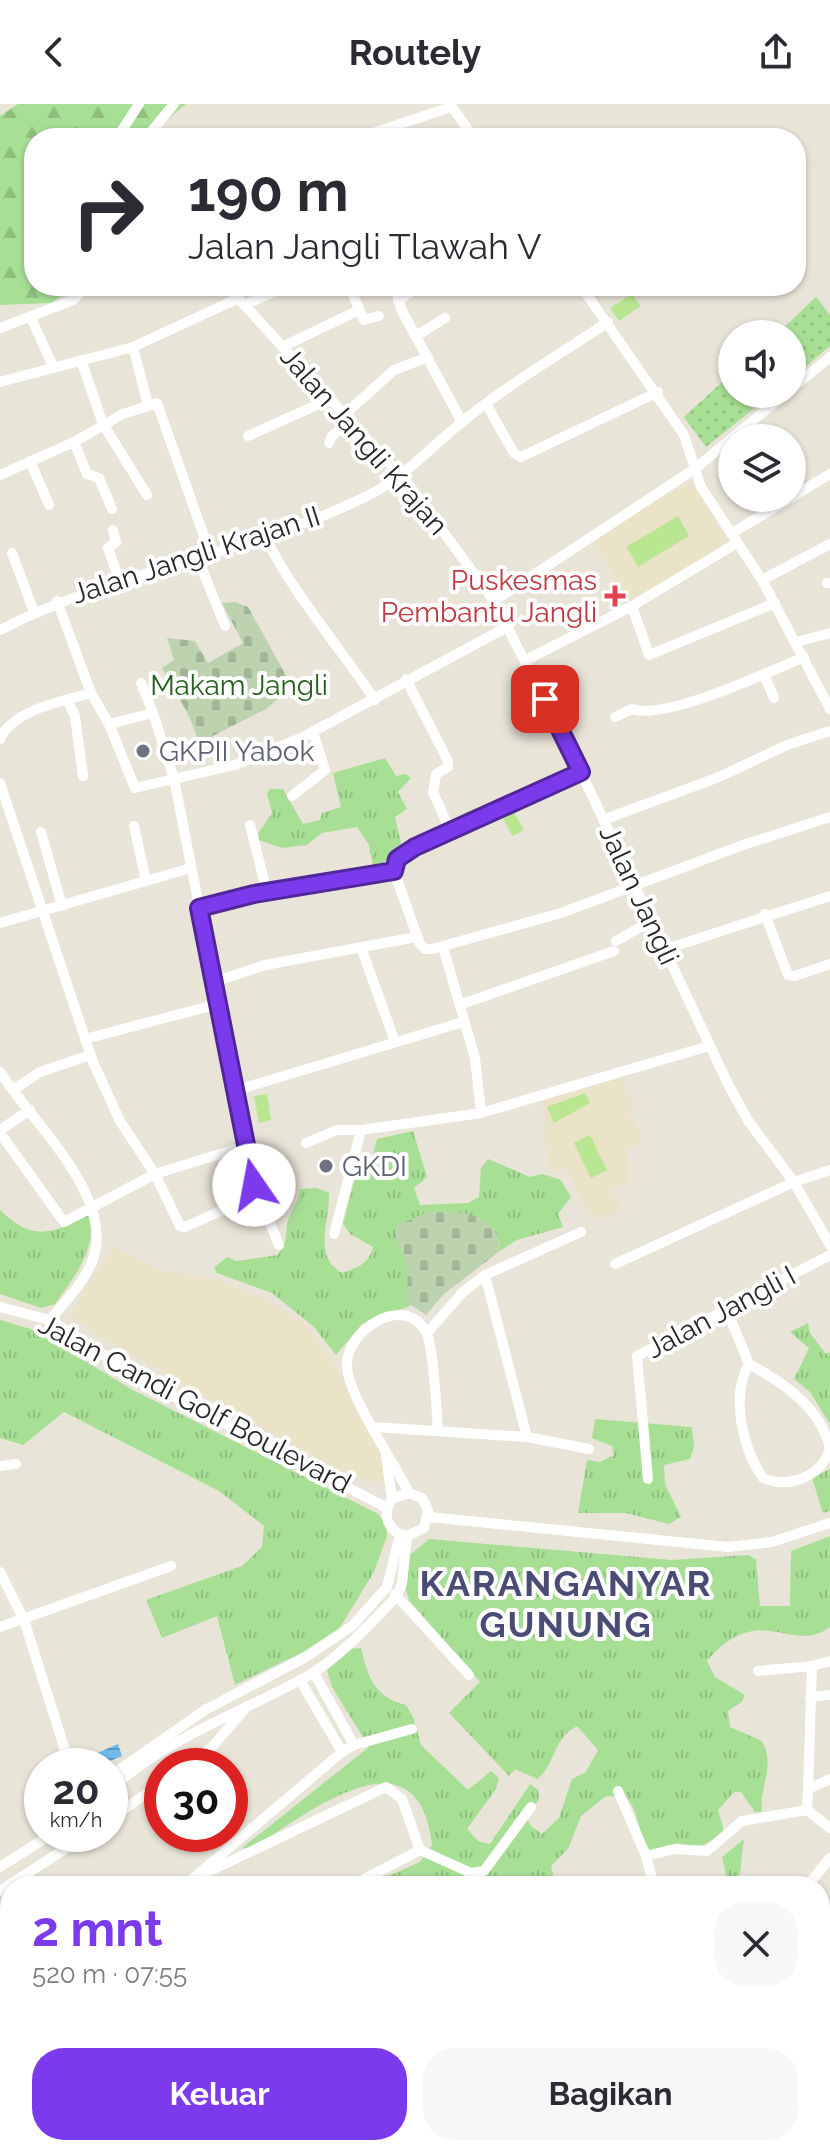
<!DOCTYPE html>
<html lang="id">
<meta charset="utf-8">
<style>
body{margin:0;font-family:Raleway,sans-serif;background:#f7f7f7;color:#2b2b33;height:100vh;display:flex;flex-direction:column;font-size:30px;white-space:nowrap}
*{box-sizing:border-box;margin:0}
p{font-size:26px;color:#7c7c81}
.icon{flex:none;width:44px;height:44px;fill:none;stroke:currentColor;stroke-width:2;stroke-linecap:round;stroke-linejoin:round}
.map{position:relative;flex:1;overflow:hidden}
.sheet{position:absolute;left:0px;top:1772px;width:830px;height:280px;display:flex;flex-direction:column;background:#fff;border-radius:32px 32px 0 0;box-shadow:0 2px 6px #0004}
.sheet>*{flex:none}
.top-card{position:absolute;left:24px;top:24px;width:782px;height:168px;border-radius:32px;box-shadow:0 2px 6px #0004;background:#fff;color:#2b2b33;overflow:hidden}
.tools{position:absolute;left:718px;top:216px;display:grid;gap:16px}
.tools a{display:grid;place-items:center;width:88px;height:88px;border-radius:50%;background:#fff;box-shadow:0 2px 6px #0004;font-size:40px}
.speed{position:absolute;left:24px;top:1644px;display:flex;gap:16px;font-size:40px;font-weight:700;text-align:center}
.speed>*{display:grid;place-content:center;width:104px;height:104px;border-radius:50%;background:#fff;box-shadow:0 2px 6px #0004;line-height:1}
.speed small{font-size:20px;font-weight:400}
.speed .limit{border:12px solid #d22;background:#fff;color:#111}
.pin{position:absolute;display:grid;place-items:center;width:68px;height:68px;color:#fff;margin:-34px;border-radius:16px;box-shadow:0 4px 12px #0006}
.me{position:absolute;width:88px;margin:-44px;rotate:348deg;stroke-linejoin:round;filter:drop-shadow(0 0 6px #0008)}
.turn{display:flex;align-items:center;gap:28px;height:168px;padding:0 32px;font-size:36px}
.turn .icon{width:104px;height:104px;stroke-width:2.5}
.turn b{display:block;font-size:56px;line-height:68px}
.round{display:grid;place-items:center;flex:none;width:84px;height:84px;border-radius:32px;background:#f7f7f7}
.summary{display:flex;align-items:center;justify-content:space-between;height:136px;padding:0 32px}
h1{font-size:48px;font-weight:700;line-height:60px;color:#7c3aed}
.button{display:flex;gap:16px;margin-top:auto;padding:16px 32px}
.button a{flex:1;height:92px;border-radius:32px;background:#7c3aed;color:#fff;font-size:32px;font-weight:700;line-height:92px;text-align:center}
.button a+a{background:#f7f7f7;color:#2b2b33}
header{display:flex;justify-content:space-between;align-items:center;height:104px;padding:0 32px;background:#fff;font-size:36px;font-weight:700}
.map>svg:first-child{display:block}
</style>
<header><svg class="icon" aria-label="back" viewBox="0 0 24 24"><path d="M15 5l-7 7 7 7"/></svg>Routely<svg class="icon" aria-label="share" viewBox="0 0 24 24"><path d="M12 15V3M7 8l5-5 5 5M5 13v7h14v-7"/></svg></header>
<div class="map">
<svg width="830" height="2052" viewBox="0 0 830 2052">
<defs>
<pattern id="grass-tufts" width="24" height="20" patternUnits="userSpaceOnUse" patternTransform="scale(2)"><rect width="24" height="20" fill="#a7df95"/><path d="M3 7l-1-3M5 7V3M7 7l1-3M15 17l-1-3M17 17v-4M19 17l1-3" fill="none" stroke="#90bf80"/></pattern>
<pattern id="forest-firs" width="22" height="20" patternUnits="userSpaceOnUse" patternTransform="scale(2)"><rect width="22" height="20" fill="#a7df95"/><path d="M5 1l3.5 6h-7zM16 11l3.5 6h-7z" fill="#90bf80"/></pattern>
<pattern id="cemetery-stones" width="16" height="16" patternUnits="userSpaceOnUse" patternTransform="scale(2)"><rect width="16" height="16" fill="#bdd3b0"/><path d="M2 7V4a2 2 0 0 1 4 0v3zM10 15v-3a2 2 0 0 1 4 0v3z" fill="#a2b597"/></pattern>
<pattern id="park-dots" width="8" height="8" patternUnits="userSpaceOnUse" patternTransform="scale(2)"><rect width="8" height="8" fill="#a7df95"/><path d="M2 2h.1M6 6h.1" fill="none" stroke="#90bf80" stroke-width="1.8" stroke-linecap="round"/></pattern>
<pattern id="water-rules" width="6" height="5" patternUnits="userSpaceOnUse" patternTransform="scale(2)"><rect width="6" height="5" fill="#6dbbea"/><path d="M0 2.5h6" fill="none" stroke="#5a98be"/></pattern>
</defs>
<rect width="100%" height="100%" fill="#e9e4d8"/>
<g fill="#ebe3c7">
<polygon points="691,377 729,440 631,499 593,435"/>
<polygon points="620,974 633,1004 629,1007 642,1037 626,1045 630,1081 610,1083 622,1105 601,1116 596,1108 590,1111 565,1063 553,1069 547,1056 544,996"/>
<polygon points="113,1142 163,1167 218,1176 271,1198 308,1223 345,1277 384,1358 387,1380 341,1368 100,1232 70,1212"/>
</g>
<g fill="url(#grass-tufts)">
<path d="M 385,654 L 396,672 L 406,670 L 411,674 L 398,688 L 407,705 L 395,713 L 402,743 C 390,749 385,761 374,766 L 369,741 L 357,723 L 322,729 L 307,741 L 282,744 L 259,736 L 258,730 L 272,709 L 267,690 L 270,685 L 283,685 L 303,720 L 320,716 L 322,709 L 341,703 L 333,669 Z"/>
<path d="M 413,1027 L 427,1073 L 414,1084 L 420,1101 L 468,1099 L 479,1093 L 481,1064 L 488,1055 L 530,1073 L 543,1070 L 561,1076 L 571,1093 L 558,1110 L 563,1123 L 517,1136 L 500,1147 L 500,1139 L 407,1160 L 410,1202 L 362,1220 L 336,1251 L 314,1223 L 272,1189 L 217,1169 L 214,1164 L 227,1153 L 236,1157 L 278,1151 C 287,1137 285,1136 287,1121 C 289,1108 299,1100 300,1085 L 317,1084 L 329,1089 C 330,1118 312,1152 342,1169 C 357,1164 369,1160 373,1143 L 350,1130 L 343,1120 L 356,1070 L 372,1054 L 377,1035 Z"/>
<path d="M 0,1106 C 33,1138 51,1130 89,1111 C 98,1145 73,1174 55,1200 L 41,1204 L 0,1190 Z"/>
<polygon points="0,1216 34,1226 131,1285 378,1410 386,1421 387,1432 374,1468 339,1525 305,1547 235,1581 217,1512 162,1534 146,1496 242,1462 262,1443 264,1422 219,1387 64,1308 23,1341 0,1334"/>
<polygon points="808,1219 810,1229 826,1250 830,1248 830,1320 810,1288 794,1275 809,1244 790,1228"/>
<polygon points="595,1315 692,1323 694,1343 690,1355 664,1361 665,1380 681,1413 669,1420 626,1409 578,1409 587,1356 600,1358 614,1351 612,1342 592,1334"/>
<polygon points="830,1365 830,1407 823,1409 812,1374"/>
<path d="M 830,1432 L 830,1523 C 791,1552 760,1495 707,1557 L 715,1573 L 745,1591 L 742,1598 L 728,1607 L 730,1623 L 762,1637 C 776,1663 759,1681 762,1708 L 755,1708 L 741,1688 L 734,1688 L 718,1706 L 725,1730 L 695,1745 L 677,1739 L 653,1749 C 637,1735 641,1709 626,1693 L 606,1692 L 581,1712 L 568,1745 L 551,1762 L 556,1782 L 366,1782 L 420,1758 L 432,1741 C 418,1618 305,1712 249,1746 L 242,1744 L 369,1643 L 332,1583 L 327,1566 L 347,1545 L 361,1544 C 368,1573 374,1593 406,1601 L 413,1613 L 421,1641 L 468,1686 L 491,1667 L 499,1674 L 496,1685 L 467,1725 L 478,1737 L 490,1740 L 530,1680 L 538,1686 L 539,1695 L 527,1714 L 531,1722 L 542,1730 L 559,1714 L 572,1675 L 586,1668 L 598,1646 L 577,1622 C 553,1634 555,1662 537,1675 L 515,1665 L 509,1672 L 449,1609 L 480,1578 L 409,1496 L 406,1486 L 410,1451 L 429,1435 L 672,1456 L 748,1451 L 756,1455 L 760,1502 L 790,1502 L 791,1447 Z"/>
<polygon points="744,1735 740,1769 734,1782 717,1782 727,1775 722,1753"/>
<polygon points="830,1968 830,2002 825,1994 820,1996 820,1972"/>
<polygon points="27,2042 187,2042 169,2052 31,2052"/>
</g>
<polygon fill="url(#forest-firs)" points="18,0 186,0 145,34 34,34 34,182 75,182 51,199 0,201 0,12"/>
<g fill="url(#cemetery-stones)">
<path d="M 235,498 L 248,503 L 287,573 L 283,591 L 266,605 L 199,639 C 190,608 177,592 162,564 L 174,556 L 167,534 L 195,537 L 208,559 L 243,539 L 222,499 Z"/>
<path d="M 428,1108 C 457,1107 499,1107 500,1147 L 444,1190 L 426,1211 L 408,1199 L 407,1160 L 395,1132 L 398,1121 Z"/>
<polygon points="501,2042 598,2042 599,2051 505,2052"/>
</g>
<g fill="url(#park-dots)">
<polygon points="816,193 830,211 830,242 792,274 792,230 777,230"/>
<polygon points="732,269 732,290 772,290 706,343 684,313"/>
</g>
<g fill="#b9e691">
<polygon points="632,190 641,202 619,217 610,204"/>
<polygon points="678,412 689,432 638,463 626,443"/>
<polygon points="513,706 524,726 512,732 502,712"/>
<polygon points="585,989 590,999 554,1019 547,1003"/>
<polygon points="267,990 271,1016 259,1019 254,992"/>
<polygon points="590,1031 607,1066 591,1074 574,1039"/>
</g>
<g fill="url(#water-rules)">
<polygon points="118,1640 122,1652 100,1661 95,1650"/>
<polygon points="0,2031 10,2031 10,2042 23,2042 27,2052 0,2052"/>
</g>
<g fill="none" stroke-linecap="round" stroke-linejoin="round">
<g stroke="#fff" stroke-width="10">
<polyline points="450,0 474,34"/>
<polyline points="117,34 139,0"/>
<polyline points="146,34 174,0"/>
<polyline points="358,34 451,3"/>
<polyline points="227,182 409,381 494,497 581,668 729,982 749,1018 794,1078 830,1141"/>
<polyline points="349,182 364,216 379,212"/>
<polyline points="395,182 401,205 462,318"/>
<polyline points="581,182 684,331 701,383 762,476 830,605"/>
<polyline points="398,196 421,182"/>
<polyline points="246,200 287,182"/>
<polyline points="31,214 54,264"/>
<polyline points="0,224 73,196 87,182"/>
<polyline points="416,232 445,214"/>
<polyline points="133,243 148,301"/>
<polyline points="282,243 359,206"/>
<polyline points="81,256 103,320 147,391"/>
<polyline points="0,278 133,243 239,194"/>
<polyline points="792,284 830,253"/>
<polyline points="486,300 514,349 521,353 658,288"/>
<polyline points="345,310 394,266 428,253"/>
<polyline points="248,332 330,295"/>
<polyline points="732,334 785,290"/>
<polyline points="74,338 87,370 99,374 112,405"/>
<polyline points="329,339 332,332 351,317"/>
<polyline points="30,357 49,401"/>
<polyline points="0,371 74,338 123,310 157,299 211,452"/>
<polyline points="792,393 830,370"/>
<polyline points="113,426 116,438 108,444 120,478"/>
<polyline points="732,429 791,394"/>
<path d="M 265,433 C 295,492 338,541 375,596"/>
<polyline points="12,449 34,508"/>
<polyline points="198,455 225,522"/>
<polyline points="762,476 830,440"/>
<polyline points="827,479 830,479"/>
<polyline points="57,497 91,589 109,620 153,609 174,675 254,1081 279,1141"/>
<polyline points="494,497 696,364 732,334"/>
<polyline points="632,502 649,551 775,499"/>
<path d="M 0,526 C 118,465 253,450 371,390 C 406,372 432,342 462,318 C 507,281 559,251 608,218"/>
<polyline points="796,538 830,529"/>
<polyline points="526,556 632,502 737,439"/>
<polyline points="764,570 774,594"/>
<polyline points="406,575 448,657 448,663 436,670 433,688 450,726"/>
<polyline points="141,579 153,609"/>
<polyline points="67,596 75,612 83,672"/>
<path d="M 615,613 L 632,605 C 664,617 769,568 804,553"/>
<polyline points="109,620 135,684 235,661 303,633 509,522"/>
<path d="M 0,635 C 12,606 63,597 91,589"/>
<polyline points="0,679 93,958 120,1017 155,1070 180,1122 185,1123 256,1091"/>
<polyline points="292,692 325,666 313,628"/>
<polyline points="603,716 719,673 787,641 830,627"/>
<polyline points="250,721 267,788"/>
<polyline points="134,722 146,777"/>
<polyline points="41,728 62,802"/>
<polyline points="394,767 420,840 425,845 432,845 561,809 743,741 830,713"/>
<polyline points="394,767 397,755 415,743 581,668"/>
<polyline points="199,804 254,790 394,767"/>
<polyline points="765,810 788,871 795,872 830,860"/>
<polyline points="0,819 191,764"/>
<polyline points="616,837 651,817"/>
<polyline points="361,843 395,938"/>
<polyline points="443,843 475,954 481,1009"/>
<polyline points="666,845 830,792"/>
<polyline points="214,878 265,861 417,833"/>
<polyline points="462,900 614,847"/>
<polyline points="85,935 218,900"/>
<path d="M 0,968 C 32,1018 115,1092 93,1155 C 85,1178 65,1197 50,1216"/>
<polyline points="13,986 40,968 90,951"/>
<polyline points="237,986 463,918"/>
<polyline points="0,1026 30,1006"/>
<polyline points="0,1029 64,1118 155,1070 246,1042"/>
<polyline points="306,1039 337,1026 361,1026"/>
<polyline points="334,1130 361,1026 481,1009 709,942"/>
<polyline points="615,1160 794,1078 830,1066"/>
<polyline points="485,1171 581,1128"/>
<polyline points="0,1203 50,1216 146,1278 387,1404"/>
<path d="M 726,1204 L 749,1260 C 730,1292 743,1345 763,1374 C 789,1385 821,1373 830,1345"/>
<polyline points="427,1229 463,1188 485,1171 527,1333"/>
<path d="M 749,1260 C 784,1279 820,1303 830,1344"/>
<polyline points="373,1323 527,1333 589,1345"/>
<path d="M 386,1352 L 392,1395 C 381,1411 388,1428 407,1432 L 424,1424 L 428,1406 L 422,1394 L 409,1389 L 392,1395"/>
<polyline points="0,1362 16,1360"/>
<polyline points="648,1375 637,1252 830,1151"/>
<path d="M 409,1389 C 395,1359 349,1294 347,1263 C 344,1227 405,1188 426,1228 C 434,1244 436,1304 438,1325"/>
<polyline points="429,1413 728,1443 772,1438 830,1419"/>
<polyline points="0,1468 24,1516 70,1662"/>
<polyline points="395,1490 469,1571"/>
<polyline points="0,1523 171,1462"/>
<polyline points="758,1567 812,1562"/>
<polyline points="314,1569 354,1641"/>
<polyline points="300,1576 342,1648"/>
<polyline points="810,1593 830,1591"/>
<polyline points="186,1662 212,1643 244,1606"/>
<polyline points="110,1672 205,1606 304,1554 352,1522 387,1483 400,1430"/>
<polyline points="808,1685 812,1562 830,1557"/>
<path d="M 110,1686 C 166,1633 245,1608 311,1570 C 340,1553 374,1516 397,1492 L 402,1479 L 407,1432"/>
<polyline points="618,1687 646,1752 654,1782"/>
<polyline points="807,1706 808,1685 830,1675"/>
<polyline points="807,1706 830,1724"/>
<polyline points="110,1715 162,1679"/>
<polyline points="420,1746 471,1769 484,1767 531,1703"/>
<polyline points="646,1752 674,1745 707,1747 742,1717 807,1706"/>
<polyline points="0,1763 52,1730"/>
<polyline points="195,1774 386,1683 402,1695 420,1746"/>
<polyline points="184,1782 342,1648 354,1641 412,1625"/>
<polyline points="351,1782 420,1746"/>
<polyline points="807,1782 830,1754"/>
<polyline points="0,1787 88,1730"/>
<polyline points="820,1848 830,1864"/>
<polyline points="820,1923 830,1918"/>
<polyline points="0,1967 0,1983"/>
<polyline points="214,2042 219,2052"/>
<polyline points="344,2042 354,2052"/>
<polyline points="679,2042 681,2052"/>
<polyline points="743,2042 745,2052"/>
<polyline points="185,2052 188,2047 209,2042"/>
<polyline points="441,2052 471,2042"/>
<polyline points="617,2052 651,2042"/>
<polyline points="802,2052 814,2046"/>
</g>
</g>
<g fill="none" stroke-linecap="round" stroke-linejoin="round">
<defs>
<polyline id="route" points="254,1081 199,804 254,790 394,767 397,755 415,743 581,668 545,595"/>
</defs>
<use href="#route" stroke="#51269a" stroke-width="20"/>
<use href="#route" stroke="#7c3aed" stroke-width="14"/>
</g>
<path fill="#e0444e" stroke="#fff" stroke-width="3" d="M611 480h8v8h8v8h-8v8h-8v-8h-8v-8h8z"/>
<g fill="#6b7280" stroke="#fff" stroke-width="3">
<circle cx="143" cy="647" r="8"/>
<circle cx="326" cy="1062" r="8"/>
</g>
<g text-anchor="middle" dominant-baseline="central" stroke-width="8" stroke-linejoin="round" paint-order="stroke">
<g font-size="28" fill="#272727" stroke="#fff">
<text transform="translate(364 337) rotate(49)">Jalan Jangli Krajan</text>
<text transform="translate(196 451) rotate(-18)">Jalan Jangli Krajan II</text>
<text transform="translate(639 791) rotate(65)">Jalan Jangli</text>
<text transform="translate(721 1208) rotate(-28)">Jalan Jangli I</text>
<text transform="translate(195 1300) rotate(28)">Jalan Candi Golf Boulevard</text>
</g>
<g font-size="28" fill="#be3a42" stroke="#fff" text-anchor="end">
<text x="597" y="476">Puskesmas<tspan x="597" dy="32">Pembantu Jangli</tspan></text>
</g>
<g font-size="28" fill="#22601b" stroke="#fff">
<text x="239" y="581">Makam Jangli</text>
</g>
<g font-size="28" fill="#5b616d" stroke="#fff" text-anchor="start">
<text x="159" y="647">GKPII Yabok</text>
<text x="342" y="1062">GKDI</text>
</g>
<g font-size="36" font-weight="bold" letter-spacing="2" fill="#494c75" stroke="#fff">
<text x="566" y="1479">KARANGANYAR<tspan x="566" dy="41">GUNUNG</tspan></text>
</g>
</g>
</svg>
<div class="tools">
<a><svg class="icon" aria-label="sound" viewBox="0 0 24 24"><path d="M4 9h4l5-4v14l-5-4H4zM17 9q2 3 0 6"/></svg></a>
<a><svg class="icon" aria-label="layers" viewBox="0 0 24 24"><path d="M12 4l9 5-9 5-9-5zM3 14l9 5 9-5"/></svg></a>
</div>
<div class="speed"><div>20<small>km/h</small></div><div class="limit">30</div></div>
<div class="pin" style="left:545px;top:595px;background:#d93025"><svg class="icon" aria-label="arrive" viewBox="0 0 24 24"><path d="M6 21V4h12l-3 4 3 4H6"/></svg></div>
<svg class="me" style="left:254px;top:1081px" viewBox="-20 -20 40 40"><circle r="19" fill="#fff"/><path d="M0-13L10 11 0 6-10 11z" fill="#7c3aed"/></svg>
<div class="top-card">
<div class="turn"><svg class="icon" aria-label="right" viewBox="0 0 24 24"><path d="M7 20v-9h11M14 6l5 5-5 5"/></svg><div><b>190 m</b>Jalan Jangli Tlawah V</div></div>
</div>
<section class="sheet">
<div class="summary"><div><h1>2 mnt</h1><p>520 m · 07:55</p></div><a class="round"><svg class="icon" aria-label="close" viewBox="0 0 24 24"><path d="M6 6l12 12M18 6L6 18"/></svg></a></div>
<div class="button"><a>Keluar</a><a>Bagikan</a></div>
</section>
</div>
